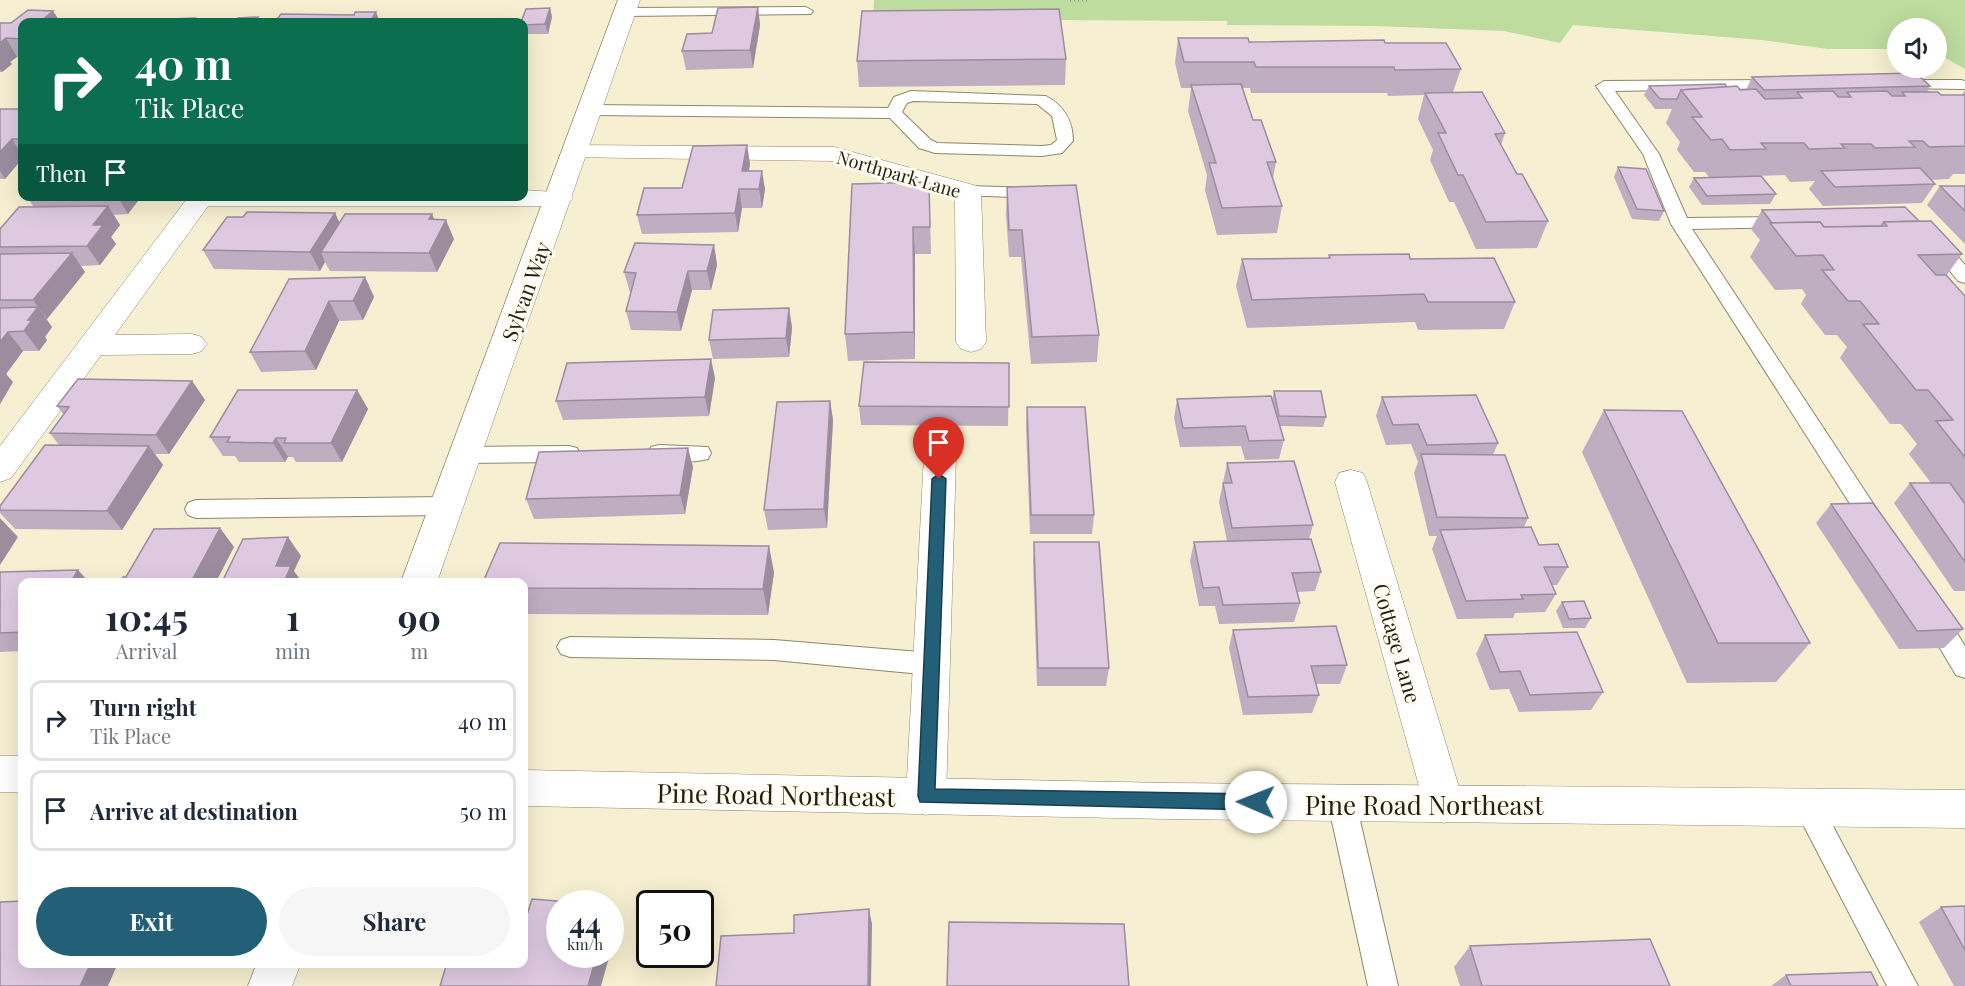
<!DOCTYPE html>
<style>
body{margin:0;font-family:"Playfair Display",serif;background:#f6f6f7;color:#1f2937;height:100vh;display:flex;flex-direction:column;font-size:22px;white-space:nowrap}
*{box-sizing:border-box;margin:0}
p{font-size:20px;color:#747a83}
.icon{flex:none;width:33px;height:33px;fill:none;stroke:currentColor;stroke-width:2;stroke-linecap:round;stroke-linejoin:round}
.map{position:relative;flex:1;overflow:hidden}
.drawer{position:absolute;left:18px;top:578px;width:510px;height:390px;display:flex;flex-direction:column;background:#fff;border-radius:12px;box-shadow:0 6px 24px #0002}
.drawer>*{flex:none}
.top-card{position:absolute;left:18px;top:18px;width:510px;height:183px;border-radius:12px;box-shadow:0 6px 24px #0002;background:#0b6e4f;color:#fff;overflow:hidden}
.fabs{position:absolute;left:1887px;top:18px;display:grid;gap:12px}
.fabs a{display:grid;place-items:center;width:60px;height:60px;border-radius:50%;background:#fff;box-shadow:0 6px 24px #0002;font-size:30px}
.speed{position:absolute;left:546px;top:890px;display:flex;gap:12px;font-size:30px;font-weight:700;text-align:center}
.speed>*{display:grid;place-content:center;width:78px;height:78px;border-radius:50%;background:#fff;box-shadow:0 6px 24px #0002;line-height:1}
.speed small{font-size:15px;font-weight:400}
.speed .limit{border:3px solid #111;border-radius:9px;background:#fff;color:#111}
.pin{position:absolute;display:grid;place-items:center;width:51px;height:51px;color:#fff;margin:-62px -26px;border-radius:50% 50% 50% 0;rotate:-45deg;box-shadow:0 0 6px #0007}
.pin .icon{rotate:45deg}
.me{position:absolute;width:66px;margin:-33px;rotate:271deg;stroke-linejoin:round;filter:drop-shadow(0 0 4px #0008)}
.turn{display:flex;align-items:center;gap:21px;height:126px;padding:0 18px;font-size:27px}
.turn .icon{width:78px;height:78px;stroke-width:2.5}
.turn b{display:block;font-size:42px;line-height:51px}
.then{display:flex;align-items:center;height:57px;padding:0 18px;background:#0003;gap:12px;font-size:22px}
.eta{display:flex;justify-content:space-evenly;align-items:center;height:102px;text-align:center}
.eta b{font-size:36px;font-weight:700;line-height:42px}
.primary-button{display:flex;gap:12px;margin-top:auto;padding:12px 18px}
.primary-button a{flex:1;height:69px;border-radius:36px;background:#245f78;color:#fff;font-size:24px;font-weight:700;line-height:69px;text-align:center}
.primary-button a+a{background:#f6f6f7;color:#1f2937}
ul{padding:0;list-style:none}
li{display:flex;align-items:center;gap:18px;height:81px;margin:0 12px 9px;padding:0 6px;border:3px solid #e0e1e3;border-radius:12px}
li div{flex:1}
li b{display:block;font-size:22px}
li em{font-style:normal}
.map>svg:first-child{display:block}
</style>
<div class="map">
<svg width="1965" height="986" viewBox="0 0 1965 986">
<rect width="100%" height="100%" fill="#f6efd1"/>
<polygon fill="#bddc9e" points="874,0 1965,0 1965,69 1937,53 1936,28 1898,28 1897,49 1828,49 1762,40 1573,25 1560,43 1504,31 1376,26 1227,25 1227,21 873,19"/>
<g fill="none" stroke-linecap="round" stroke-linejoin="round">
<defs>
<g id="lane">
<polygon points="806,7 813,11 811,14 625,16 618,12 625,8"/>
<polygon points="1778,80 1784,82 1786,85 1784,88 1615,91 1659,154 1687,218 1786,217 1795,222 1786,227 1692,229 1886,523 1890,529 1886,535 1878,538 1870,535 1671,224 1643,154 1596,86 1604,81"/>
<polygon points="1898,80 1961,80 1965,81 1965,89 1892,88 1890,85 1892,82"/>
<path d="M 911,91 L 1046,96 C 1064,106 1073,120 1073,141 L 1062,153 L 1042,156 L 935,153 L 919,148 L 890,118 L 590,115 L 582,110 L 590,105 L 888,108 L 894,97 ZM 913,101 L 1037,104 L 1052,116 L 1057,140 L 1051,145 L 1042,146 L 937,143 L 931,140 L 902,112 L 907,103 Z"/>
<polygon points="968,186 1033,188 1042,193 1033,198 962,195 959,191"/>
<polygon points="1935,235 1941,237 1965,265 1965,283 1958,281 1926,241"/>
<path d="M 659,445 L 708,447 L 711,453 L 708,459 C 692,463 667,463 651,459 L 648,453 L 651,447 Z"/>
<polygon points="569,446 577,448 580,454 577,460 569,462 465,463 457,461 454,455 457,449 465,447"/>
<polygon points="446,497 454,500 457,506 454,512 446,515 196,518 188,515 185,509 188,503 196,500"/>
<polygon points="1934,608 1943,611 1965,646 1965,678 1956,675 1922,618 1925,611"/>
<polygon points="570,637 774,640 932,653 941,657 945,664 941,671 932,675 774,660 570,657 561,654 557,647 561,640"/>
<polygon points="1342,790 1352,794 1356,803 1398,986 1368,986 1328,803 1332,794"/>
<polygon points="1808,794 1818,798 1918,986 1887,986 1794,807 1798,798"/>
</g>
<g id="street">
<polygon points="575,145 834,147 977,186 981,191 986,342 981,349 971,352 961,349 956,342 955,195 833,161 566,157 563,152 566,147"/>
<polygon points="524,190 569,193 573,198 569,203 560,206 208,206 115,335 192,334 202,337 207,344 202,351 192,354 101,355 11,478 0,482 0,446 189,196 524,196"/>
<polygon points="940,444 951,448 956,456 946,797 940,810 926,815 912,810 906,797 924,456 929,448"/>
<polygon points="1351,470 1363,473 1367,482 1464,804 1458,817 1444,823 1430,817 1424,804 1335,482 1339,473"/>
</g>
<g id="secondary">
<polygon points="618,0 640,0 437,582 401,582"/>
<rect x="0" y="756" width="22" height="36"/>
<polygon points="524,770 1169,783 1965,790 1965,828 1169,819 524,806"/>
<polygon points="257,963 301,963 292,986 248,986"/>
</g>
</defs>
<use href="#lane" stroke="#8d876c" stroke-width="2"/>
<use href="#street" stroke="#8d876c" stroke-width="1"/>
<use href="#secondary" stroke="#8d876c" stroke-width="1"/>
<polyline stroke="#9b9680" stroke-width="3" stroke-dasharray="1 3" stroke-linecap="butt" points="1070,0 1090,0"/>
<use href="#lane" fill="#fff" fill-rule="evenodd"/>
<use href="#street" fill="#fff" fill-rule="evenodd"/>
<use href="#secondary" fill="#fff" fill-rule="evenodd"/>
</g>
<g fill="#bfadc2">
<polygon points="758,7 760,25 753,68 686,70 682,51"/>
<polygon points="550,8 552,17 548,34 524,34 524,22"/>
<polygon points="53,11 60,22 22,22 22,57 17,57 10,62 12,64 2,72 0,72 0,23 11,23"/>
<polygon points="1178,38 1249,42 1385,43 1461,69 1453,92 1505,133 1501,145 1517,174 1548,221 1537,248 1476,249 1454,202 1449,202 1430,160 1433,150 1418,119 1424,95 1388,96 1387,93 1251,93 1250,88 1242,88 1253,120 1276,162 1273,178 1282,206 1277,233 1217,235 1205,190 1207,175 1188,111 1191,88 1181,88 1175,63"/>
<polygon points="1066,59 1065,85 859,87 857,61"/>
<polygon points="1752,77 1930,86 1927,92 1941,95 1962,95 1965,90 1965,174 1953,174 1949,179 1931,180 1935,184 1922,203 1823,206 1809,189 1815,181 1790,182 1785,175 1751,176 1776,194 1770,204 1702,205 1689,187 1694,178 1709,177 1705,172 1694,172 1677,150 1680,142 1666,123 1672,109 1655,109 1644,95 1649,86 1727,87 1740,90 1746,90"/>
<polygon points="0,109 22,109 22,159 5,179 0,179"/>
<polygon points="747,145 750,164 749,171 765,189 762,208 742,208 738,232 642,234 637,215 682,188"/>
<polygon points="1618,167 1664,211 1659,221 1632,219 1614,177"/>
<polygon points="929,182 931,254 915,254 915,359 848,361 845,334"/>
<polygon points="1940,186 1965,186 1965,244 1927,205"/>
<polygon points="1007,187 1099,335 1097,362 1031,364 1021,257 1009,257 1006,214"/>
<polygon points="28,196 145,196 141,197 128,214 114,215 120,225 111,237 116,244 100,265 81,266 85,272 47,319 46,319 52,327 45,337 47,340 39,351 23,351 6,374 13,382 0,404 0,229 34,207 27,197"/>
<polygon points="1762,210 1919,221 1962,254 1946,276 1965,296 1965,591 1954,591 1894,503 1910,483 1931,483 1909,454 1917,444 1901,424 1890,424 1840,358 1847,347 1837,335 1825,335 1801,304 1806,295 1802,289 1775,290 1750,257 1760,240 1751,229"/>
<polygon points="335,213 339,223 434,219 454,239 437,272 330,271 325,262 320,271 214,269 203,250 243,217"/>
<polygon points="714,245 717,265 711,290 692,290 681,331 631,330 626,311 631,292 630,292 624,272"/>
<polygon points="1329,255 1410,259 1515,302 1504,329 1418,330 1415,322 1247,328 1236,286 1242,259 1328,258"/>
<polygon points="365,277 374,297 363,320 339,321 316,370 261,372 250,352"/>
<polygon points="789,308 792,328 789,357 713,359 709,340"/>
<polygon points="1009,363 1008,426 861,425 859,406"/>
<polygon points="715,378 709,416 563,420 556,401"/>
<polygon points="192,381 205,400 169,454 155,454 163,465 122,530 15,529 0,513 0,506 59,445 50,433 64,415 57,406"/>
<polygon points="357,390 368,409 342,462 296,462 293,457 288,457 285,462 239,462 235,456 223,456 210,437"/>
<polygon points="1274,391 1326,417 1323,427 1280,426 1284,440 1279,459 1245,460 1241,446 1180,447 1174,418 1177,399 1272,399"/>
<polygon points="1382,397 1498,443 1493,455 1528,518 1524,527 1539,545 1568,567 1557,585 1552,585 1556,594 1545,612 1515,613 1513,618 1457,619 1432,549 1437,536 1429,536 1414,473 1418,462 1411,444 1386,445 1376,416"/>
<polygon points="830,401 833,420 827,528 768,530 764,510"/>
<polygon points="1027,407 1094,515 1092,534 1030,534 1026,427"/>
<polygon points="1604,410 1810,643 1776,682 1687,683 1582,452"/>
<polygon points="1227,463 1313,525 1309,539 1321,572 1315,591 1297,592 1300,603 1294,622 1219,624 1215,606 1199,606 1190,561 1194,542 1227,541 1219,502"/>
<polygon points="693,467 685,514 534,519 526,499"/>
<polygon points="1831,504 1963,629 1944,648 1899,649 1816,523"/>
<polygon points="1034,542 1109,668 1106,686 1037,686 1033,561"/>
<polygon points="0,572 22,582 22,651 0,652"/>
<polygon points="774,572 768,615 524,614 524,582"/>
<polygon points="1562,602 1591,618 1585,628 1563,628 1556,611"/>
<polygon points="1233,630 1347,665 1340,684 1316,684 1319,695 1312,713 1243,715 1229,648"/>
<polygon points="1485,635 1603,692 1591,710 1519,712 1509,689 1490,690 1476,654"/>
<polygon points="1965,906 1965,986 1954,986 1919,922 1941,907"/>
<polygon points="1470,946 1670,986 1460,986 1454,967"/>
<polygon points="1786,975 1878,986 1771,986"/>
</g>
<g fill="#9b8d9e">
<polygon points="758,7 760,25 753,68 750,50"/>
<polygon points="550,8 552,17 548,34 545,24"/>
<polygon points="53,11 60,22 40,22"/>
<polygon points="376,12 380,22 370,22"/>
<polygon points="258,17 260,22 254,22"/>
<polygon points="6,38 17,57 10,62 12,64 2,72 0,69 0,43"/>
<polygon points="12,139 22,155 22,159 5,179 0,171 0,152"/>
<polygon points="747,145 750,164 745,190 742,171"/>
<polygon points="762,171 765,189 762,208 759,189"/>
<polygon points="739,189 742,208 738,232 735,213"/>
<polygon points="117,196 141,196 141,197 128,214"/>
<polygon points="108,206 120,225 111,237 116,244 100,265 87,246 93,225"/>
<polygon points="335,213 344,232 321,252 325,262 320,271 310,252"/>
<polygon points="432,214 440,233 446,220 454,239 437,272 429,253 429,219"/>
<polygon points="913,227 915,254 915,359 914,332"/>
<polygon points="714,245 717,265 711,290 707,271"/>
<polygon points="72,253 85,272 47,319 33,300"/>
<polygon points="688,271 692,290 681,331 677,312"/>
<polygon points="365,277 374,297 363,320 353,301"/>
<polygon points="329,301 339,321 316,370 305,351"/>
<polygon points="38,307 52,327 45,337 47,340 39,351 24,331 28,320"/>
<polygon points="789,308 792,328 789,357 786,338"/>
<polygon points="8,332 23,351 6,374 13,382 0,404 0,342"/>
<polygon points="711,359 715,378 709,416 705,397"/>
<polygon points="192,381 205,400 169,454 156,435"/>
<polygon points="357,390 368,409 342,462 331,443"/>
<polygon points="830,401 833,420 827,528 824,509"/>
<polygon points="276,438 288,457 285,462 273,443"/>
<polygon points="149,446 163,465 122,530 107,511"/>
<polygon points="688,448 693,467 685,514 680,495"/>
<polygon points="0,518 18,537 0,565"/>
<polygon points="220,528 234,547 216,582 191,582"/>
<polygon points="288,537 301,556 294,571 302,582 284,582 276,566"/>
<polygon points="769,546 774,572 768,615 763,589"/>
<polygon points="78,570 89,582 71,582"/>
<polygon points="611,906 620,921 610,953 610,909"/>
<polygon points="869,909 872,924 871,986 868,986"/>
<polygon points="597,954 610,954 601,986 588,986"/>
<polygon points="91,963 118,963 108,986 80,986"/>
</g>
<g fill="#dec9e1" stroke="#9b8d9e" stroke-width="1.5">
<polygon points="758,7 750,50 682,51 687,34 712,33 718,8"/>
<polygon points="550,8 545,24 524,25 524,22 521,22 526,9"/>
<polygon points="1059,9 1066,59 857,61 862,11"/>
<polygon points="28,10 53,11 40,22 22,22 22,37 20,39 6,38 0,43 0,23 11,23"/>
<polygon points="355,12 376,12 370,22 275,22 281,14 354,15"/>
<polygon points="258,17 254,22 167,22 170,19 195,18 192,22 236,21 238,18"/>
<polygon points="433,19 431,22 381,22 382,20"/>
<polygon points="1178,38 1248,38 1249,42 1384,40 1385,43 1446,43 1461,69 1395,70 1394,67 1256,67 1254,62 1184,62"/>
<polygon points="1916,73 1930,86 1764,90 1752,77"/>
<polygon points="1241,84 1253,120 1261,120 1276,162 1267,162 1282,206 1222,208 1209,163 1216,163 1191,85"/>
<polygon points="1725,84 1727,87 1681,90 1677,99 1660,99 1649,86"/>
<polygon points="1737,86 1740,90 1756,89 1765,99 1802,98 1797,92 1833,91 1838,97 1851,97 1847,92 1887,91 1892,96 1905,96 1902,92 1938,92 1941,95 1965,95 1965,146 1929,147 1923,141 1909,141 1915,147 1875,148 1871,144 1841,144 1845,148 1809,149 1804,143 1761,143 1766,149 1730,150 1722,139 1711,140 1692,117 1702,117 1681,90"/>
<polygon points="1482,92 1505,133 1495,134 1517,174 1522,174 1548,221 1486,222 1463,175 1458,175 1438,133 1446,133 1425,93"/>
<polygon points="0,109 22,109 22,139 12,139 0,152"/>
<polygon points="747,145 742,171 762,171 759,189 739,189 735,213 637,215 644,188 682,188 693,146"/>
<polygon points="1618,167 1646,169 1664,211 1637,209"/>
<polygon points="1920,168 1935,184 1835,187 1821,171"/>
<polygon points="1761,176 1776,194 1707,196 1694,178"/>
<polygon points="929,182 930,227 913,227 914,332 845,334 852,184"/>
<polygon points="1076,185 1099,335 1032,337 1022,230 1009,230 1007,187"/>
<polygon points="1940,186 1965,186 1965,211"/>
<polygon points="28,196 61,196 27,197"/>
<polygon points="108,206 93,225 103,225 87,246 0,247 0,229 19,207"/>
<polygon points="1905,207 1919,221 1884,222 1881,226 1824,227 1820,222 1772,223 1762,210"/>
<polygon points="247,212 335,213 310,252 203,250 227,217 243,217"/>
<polygon points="345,214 432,214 429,219 446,220 429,253 321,252"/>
<polygon points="1931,221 1962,254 1918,255 1936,275 1946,275 1965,296 1965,457 1936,421 1953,420 1928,390 1916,390 1863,324 1879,324 1860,301 1848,301 1822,270 1834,270 1823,255 1796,256 1770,223 1820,222 1824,227 1887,226 1884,222"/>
<polygon points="635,243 714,245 707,271 688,271 677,312 626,311 636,273 624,272"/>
<polygon points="72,253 33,300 0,300 0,254"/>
<polygon points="1409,254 1410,259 1494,258 1515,302 1428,302 1424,294 1252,300 1242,259 1330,258 1329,255"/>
<polygon points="365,277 353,301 329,301 305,351 250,352 289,279"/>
<polygon points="38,307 28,320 32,320 24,331 8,332 0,342 0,308"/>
<polygon points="789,308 786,338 709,340 713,310"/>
<polygon points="711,359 705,397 556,401 567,363"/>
<polygon points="864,362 1009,363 1009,407 859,406"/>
<polygon points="78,379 192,381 156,435 50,433 69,407 57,406"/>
<polygon points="238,390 357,390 331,443 284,443 286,438 276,438 273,443 227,442 230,437 210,437"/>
<polygon points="1274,391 1321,391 1326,417 1279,416"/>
<polygon points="1476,395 1498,443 1427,445 1418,424 1393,425 1382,397"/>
<polygon points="1271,396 1284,440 1249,441 1245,426 1183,428 1177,399"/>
<polygon points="830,401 824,509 764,510 777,402"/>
<polygon points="1027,407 1085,407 1094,515 1031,515"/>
<polygon points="1604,410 1682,411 1810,643 1718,643"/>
<polygon points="45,445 149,446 107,511 0,510 0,506"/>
<polygon points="688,448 680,495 526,499 539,452"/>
<polygon points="1421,454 1505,455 1528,518 1437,517"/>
<polygon points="1294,461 1313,525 1232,528 1223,483 1232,483 1227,463"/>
<polygon points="1910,483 1950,483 1965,504 1965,562"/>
<polygon points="1873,503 1963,629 1917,631 1831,504"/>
<polygon points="1531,527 1539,545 1558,544 1568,567 1544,567 1556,594 1521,595 1523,599 1466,601 1440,530"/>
<polygon points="220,528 191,582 120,582 123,577 126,577 154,529"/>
<polygon points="288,537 276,566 291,566 284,582 222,582 243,539"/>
<polygon points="1311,539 1321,572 1292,573 1300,603 1223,605 1219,587 1203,588 1194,542"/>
<polygon points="1034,542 1099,542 1109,668 1038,668"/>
<polygon points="500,543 769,546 763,589 524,588 524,582 483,582"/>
<polygon points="78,570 71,582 22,582 22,632 0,633 0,572"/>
<polygon points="1584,601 1591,618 1569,619 1562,602"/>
<polygon points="1336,626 1347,665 1311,666 1319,695 1248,697 1233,630"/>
<polygon points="1577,632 1603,692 1530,695 1520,671 1500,672 1485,635"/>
<polygon points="532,899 581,903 560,903 560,954 597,954 588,986 440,986 447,963 524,963 524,924"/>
<polygon points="22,901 22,963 91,963 80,986 0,986 0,902"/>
<polygon points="1965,906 1965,950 1941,907"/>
<polygon points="869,909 868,986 716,986 721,936 794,933 794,915"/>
<polygon points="949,922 1124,924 1129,986 947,986"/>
<polygon points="1650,939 1670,986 1482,986 1470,946"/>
<polygon points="1871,972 1878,986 1791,986 1786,975"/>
</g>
<polygon fill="#245f78" stroke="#173e4e" stroke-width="1.5" points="939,474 946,479 935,789 1256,794 1262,796 1264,802 1262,807 1256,810 920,802 918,796 932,479"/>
<g text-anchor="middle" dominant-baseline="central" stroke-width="6" stroke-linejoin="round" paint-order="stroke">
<g font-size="18" fill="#232116" stroke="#fffcf0">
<text transform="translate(899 174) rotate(16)">Northpark Lane</text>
</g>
<g font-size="21" fill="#232116" stroke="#fffcf0">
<text transform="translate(525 291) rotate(-70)">Sylvan Way</text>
<text transform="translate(1398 643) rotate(74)">Cottage Lane</text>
</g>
<g font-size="26" fill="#232116" stroke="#fffcf0">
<text transform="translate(776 794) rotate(1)">Pine Road Northeast</text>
<text x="1424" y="804">Pine Road Northeast</text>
</g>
</g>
</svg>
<div class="fabs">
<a><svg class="icon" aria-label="sound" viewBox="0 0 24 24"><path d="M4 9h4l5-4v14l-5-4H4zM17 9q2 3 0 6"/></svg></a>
</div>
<div class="speed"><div>44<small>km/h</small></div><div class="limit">50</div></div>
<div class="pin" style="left:939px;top:479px;background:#d93025"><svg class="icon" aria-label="arrive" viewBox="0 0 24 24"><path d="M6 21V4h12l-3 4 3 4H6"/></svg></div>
<svg class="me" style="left:1256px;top:802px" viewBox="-20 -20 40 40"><circle r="19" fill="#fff"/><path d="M0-13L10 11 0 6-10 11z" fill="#245f78"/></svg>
<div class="top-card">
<div class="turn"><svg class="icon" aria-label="right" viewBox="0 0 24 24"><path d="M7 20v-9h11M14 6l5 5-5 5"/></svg><div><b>40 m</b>Tik Place</div></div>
<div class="then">Then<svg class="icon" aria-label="arrive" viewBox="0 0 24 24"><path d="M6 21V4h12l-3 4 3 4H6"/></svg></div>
</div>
<section class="drawer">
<div class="eta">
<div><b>10:45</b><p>Arrival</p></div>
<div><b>1</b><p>min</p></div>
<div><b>90</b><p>m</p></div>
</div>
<ul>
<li><svg class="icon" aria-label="right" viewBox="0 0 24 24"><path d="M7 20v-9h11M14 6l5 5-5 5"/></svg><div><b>Turn right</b><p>Tik Place</p></div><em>40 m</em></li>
<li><svg class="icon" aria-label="arrive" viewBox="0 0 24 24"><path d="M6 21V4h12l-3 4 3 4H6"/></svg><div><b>Arrive at destination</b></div><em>50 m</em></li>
</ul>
<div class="primary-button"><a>Exit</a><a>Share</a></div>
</section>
</div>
